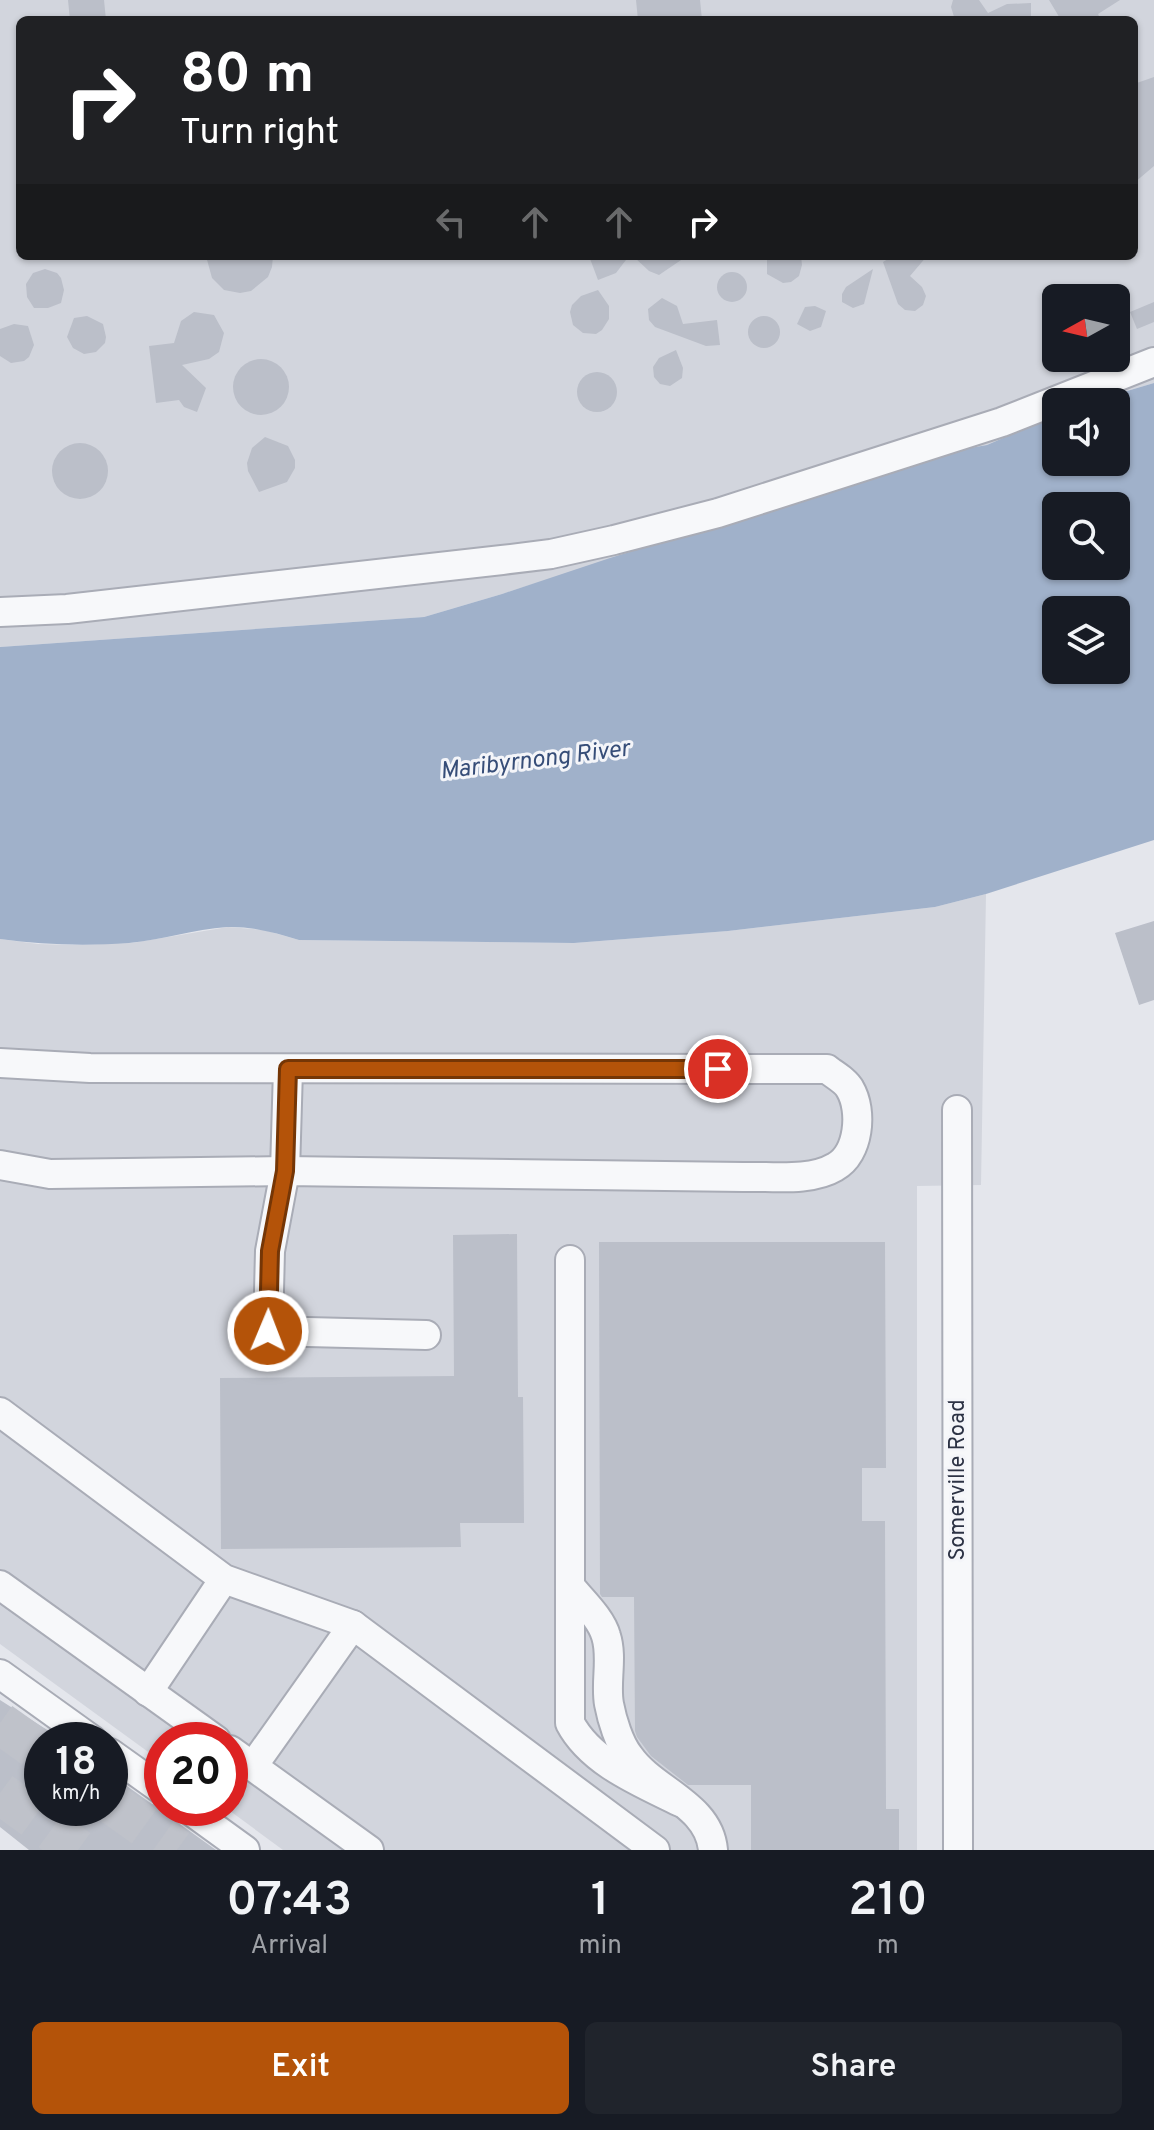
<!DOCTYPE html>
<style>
body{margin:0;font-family:Overpass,sans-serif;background:#20242c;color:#f1f3f6;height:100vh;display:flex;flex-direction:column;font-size:30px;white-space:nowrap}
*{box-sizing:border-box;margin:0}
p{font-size:26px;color:#9ea1a6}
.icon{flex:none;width:44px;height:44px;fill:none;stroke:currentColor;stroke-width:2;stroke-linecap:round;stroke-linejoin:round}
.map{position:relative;height:1850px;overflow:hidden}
.drawer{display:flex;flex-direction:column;background:#171b24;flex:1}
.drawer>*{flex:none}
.banner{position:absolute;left:16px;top:16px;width:1122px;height:244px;border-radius:12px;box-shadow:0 2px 6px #0004;background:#202124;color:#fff;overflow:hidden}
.needle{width:52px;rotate:262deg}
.controls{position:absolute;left:1042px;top:284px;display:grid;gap:16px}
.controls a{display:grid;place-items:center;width:88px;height:88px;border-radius:12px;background:#171b24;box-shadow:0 2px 6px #0004;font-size:40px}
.speed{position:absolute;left:24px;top:1722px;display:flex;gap:16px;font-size:40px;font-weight:700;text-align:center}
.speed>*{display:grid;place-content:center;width:104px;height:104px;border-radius:50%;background:#171b24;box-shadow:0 2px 6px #0004;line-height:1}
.speed small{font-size:20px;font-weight:400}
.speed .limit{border:12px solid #d22;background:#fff;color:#111}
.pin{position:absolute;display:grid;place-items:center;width:68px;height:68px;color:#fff;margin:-34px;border:4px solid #fff;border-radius:50%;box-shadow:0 2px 8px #0007}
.me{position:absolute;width:88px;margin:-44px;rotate:1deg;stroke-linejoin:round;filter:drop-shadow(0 0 6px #0008)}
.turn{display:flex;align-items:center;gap:28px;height:168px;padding:0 32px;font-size:36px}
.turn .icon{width:104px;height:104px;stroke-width:2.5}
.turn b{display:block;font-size:56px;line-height:68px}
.lanes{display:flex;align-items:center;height:76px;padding:0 32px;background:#0003;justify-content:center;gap:40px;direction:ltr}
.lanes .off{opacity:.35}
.eta{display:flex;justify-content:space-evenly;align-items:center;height:136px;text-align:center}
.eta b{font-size:48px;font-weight:600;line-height:56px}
.primary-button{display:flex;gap:16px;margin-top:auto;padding:16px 32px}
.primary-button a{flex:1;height:92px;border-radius:12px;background:#b45309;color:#fff;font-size:32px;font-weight:600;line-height:92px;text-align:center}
.primary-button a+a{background:#20242c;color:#f1f3f6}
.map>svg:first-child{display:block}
</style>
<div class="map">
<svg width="1154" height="1850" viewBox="0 0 1154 1850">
<rect width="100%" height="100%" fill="#e4e6ec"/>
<g fill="#d2d5dd" fill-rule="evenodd">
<path d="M 0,0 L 1154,0 L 1154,383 L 1090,402 L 987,445 L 964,449 L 813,495 L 502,594 L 424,617 L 0,647 ZM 20,20 L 1134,20 L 1134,256 L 20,256 ZM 1056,298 L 1116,298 L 1116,358 L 1056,358 Z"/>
<polygon points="986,894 981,1185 917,1186 917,1850 283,1850 226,1808 230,1808 230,1740 162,1740 162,1762 0,1644 0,939 38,944 72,945 132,943 228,927 264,930 299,940 574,943 728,931 935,907"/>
</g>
<path fill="#a0b1ca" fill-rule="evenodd" d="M 1154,383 L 1154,840 L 986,894 L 935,907 L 728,931 L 574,943 L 299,940 C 276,933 251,926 227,927 C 194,929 162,940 129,943 C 86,946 43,945 0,939 L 0,647 L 424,617 L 502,594 L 610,558 L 964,449 L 987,445 L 1056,415 L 1056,462 L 1116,462 L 1116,402 L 1090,402 ZM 1056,506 L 1116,506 L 1116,566 L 1056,566 ZM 1056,610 L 1116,610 L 1116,670 L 1056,670 Z"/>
<g fill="#bbbfc9">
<polygon points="68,0 104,0 106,20 70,20"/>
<polygon points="636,0 700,0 702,20 638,20"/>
<polygon points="953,0 979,0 988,13 1007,4 1031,3 1031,20 955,20 951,7"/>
<polygon points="1049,0 1120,0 1098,14 1101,20 1061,20"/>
<polygon points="1154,77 1154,166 1134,183 1134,84"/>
<polygon points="206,256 273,256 272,267 268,277 251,291 240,293 224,290 212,278"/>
<polygon points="589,256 629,256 616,273 598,280"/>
<polygon points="633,256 687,256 659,275 649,271"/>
<polygon points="767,256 801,256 802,265 799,276 791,282 783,283 767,274"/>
<polygon points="893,256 927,256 910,276 922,287 926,296 923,305 915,311 905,310 898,304 883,262"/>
<polygon points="45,269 57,273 61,278 64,290 61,303 48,308 34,308 27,297 26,284 33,273"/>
<polygon points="873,269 864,304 853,308 842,302 842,294 846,287"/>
<circle cx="732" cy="287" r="15"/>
<polygon points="598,290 609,306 609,319 602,330 596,334 583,333 573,325 570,312 572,305 581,296"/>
<polygon points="662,298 677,306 683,324 717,320 720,345 706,346 655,327 649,320 648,309"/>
<polygon points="1154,302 1154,322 1137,329 1130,312"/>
<polygon points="815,306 826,311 821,327 810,331 797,324 805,307"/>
<polygon points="194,312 214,315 224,333 219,352 209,359 182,365 206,388 197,412 184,407 179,400 156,403 149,346 174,343 181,321"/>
<polygon points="87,316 103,324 106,337 105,343 96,352 84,354 73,348 67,337 74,318"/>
<circle cx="764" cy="332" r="16"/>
<polygon points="14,324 28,326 34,345 29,357 24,361 11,363 0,356 0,329"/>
<polygon points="676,350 683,368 682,378 670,386 660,384 654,377 653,367 659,358"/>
<circle cx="261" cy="387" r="28"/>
<circle cx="597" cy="392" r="20"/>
<polygon points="265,437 288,446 295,460 295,468 287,482 259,492 248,471 247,463 252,448"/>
<circle cx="80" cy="471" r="28"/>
<polygon points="1154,921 1154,1000 1139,1005 1115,933"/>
<polygon points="517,1234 518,1397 523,1397 524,1523 460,1523 461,1547 221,1549 220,1378 454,1376 453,1235"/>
<polygon points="599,1242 885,1242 886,1468 862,1468 862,1521 885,1521 886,1809 899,1809 899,1850 751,1850 751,1785 688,1785 651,1756 637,1737 635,1731 634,1597 602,1597 600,1594"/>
<polygon points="0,1700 63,1740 42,1740 42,1808 110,1808 110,1774 152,1804 170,1808 177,1822 216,1850 29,1850 0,1827"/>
</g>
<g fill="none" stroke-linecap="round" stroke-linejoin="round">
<g stroke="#bfc2ca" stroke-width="42" stroke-dasharray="42 21" stroke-linecap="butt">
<polyline points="0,1723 42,1753"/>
<polyline points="0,1793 78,1850"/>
<polyline points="110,1802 177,1850"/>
</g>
<defs>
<g id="minor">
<polyline points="0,612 67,609 502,560 551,554 614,540 718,513 1002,422 1154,362"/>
<path d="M 0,1063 L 90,1068 L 827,1069 C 833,1074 846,1081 850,1089 C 863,1111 859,1154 835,1167 C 810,1182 771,1176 743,1177 L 285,1171 L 50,1174 L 0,1165"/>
<polyline points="288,1069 285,1171 270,1251 268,1331 426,1335"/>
<polyline points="957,1110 958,1850"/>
<path d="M 570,1260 L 570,1723 C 591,1763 642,1783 680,1802"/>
<polyline points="0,1412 224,1579 353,1625 655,1850"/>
<polyline points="0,1585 216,1740"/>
<path d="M 570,1586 C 582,1601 601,1618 606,1636 C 613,1658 605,1682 609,1704 C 612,1720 619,1743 629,1756 C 653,1791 709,1804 713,1850"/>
<polyline points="0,1674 92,1740"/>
<polyline points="148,1692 224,1579"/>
<polyline points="230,1750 369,1850"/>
<polyline points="110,1753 162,1790"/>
<polyline points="253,1766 353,1625"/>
<polyline points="187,1808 245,1850"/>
</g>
</defs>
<use href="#minor" stroke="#a9acb6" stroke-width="32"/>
<use href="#minor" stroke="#f7f8fa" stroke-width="28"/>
</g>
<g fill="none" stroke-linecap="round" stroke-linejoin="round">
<defs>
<polyline id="route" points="268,1331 270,1251 285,1171 288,1069 718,1069"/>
</defs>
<use href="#route" stroke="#753606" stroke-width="20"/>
<use href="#route" stroke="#b45309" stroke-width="14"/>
</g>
<g text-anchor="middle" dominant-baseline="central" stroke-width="6" stroke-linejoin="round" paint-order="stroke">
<g font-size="22" fill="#2c3244" stroke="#f4f5f9">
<text transform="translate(958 1480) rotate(-90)">Somerville Road</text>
</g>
<g font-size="24" font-style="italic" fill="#364d78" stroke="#f4f5f9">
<text transform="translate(535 761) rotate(-7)">Maribyrnong River</text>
</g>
</g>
</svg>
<div class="controls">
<a><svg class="needle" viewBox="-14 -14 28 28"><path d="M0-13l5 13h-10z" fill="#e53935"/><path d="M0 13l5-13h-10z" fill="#9ea1a6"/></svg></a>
<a><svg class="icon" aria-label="sound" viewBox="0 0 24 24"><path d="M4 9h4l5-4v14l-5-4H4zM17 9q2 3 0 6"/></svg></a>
<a><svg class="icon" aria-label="search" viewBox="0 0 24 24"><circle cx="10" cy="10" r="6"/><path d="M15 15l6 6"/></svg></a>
<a><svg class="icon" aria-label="layers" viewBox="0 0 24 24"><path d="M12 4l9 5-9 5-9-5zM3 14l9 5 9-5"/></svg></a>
</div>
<div class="speed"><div>18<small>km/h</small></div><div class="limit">20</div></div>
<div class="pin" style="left:718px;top:1069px;background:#d93025"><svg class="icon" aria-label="arrive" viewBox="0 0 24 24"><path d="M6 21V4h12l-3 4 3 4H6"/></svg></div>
<svg class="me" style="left:268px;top:1331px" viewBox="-20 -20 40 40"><circle r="17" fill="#b45309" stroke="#fff" stroke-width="3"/><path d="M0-11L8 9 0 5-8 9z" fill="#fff"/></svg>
<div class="banner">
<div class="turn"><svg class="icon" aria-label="right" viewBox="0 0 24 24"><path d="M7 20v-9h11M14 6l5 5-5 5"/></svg><div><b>80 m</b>Turn right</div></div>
<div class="lanes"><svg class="icon off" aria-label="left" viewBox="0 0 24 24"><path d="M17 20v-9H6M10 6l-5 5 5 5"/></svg><svg class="icon off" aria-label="ahead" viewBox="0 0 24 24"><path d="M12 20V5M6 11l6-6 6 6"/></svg><svg class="icon off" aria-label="ahead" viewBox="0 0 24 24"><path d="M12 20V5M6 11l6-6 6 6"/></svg><svg class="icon" aria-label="right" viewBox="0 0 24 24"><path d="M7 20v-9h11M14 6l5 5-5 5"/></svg></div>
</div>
</div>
<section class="drawer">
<div class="eta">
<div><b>07:43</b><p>Arrival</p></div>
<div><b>1</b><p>min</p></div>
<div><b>210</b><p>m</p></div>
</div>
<div class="primary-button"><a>Exit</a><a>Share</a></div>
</section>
